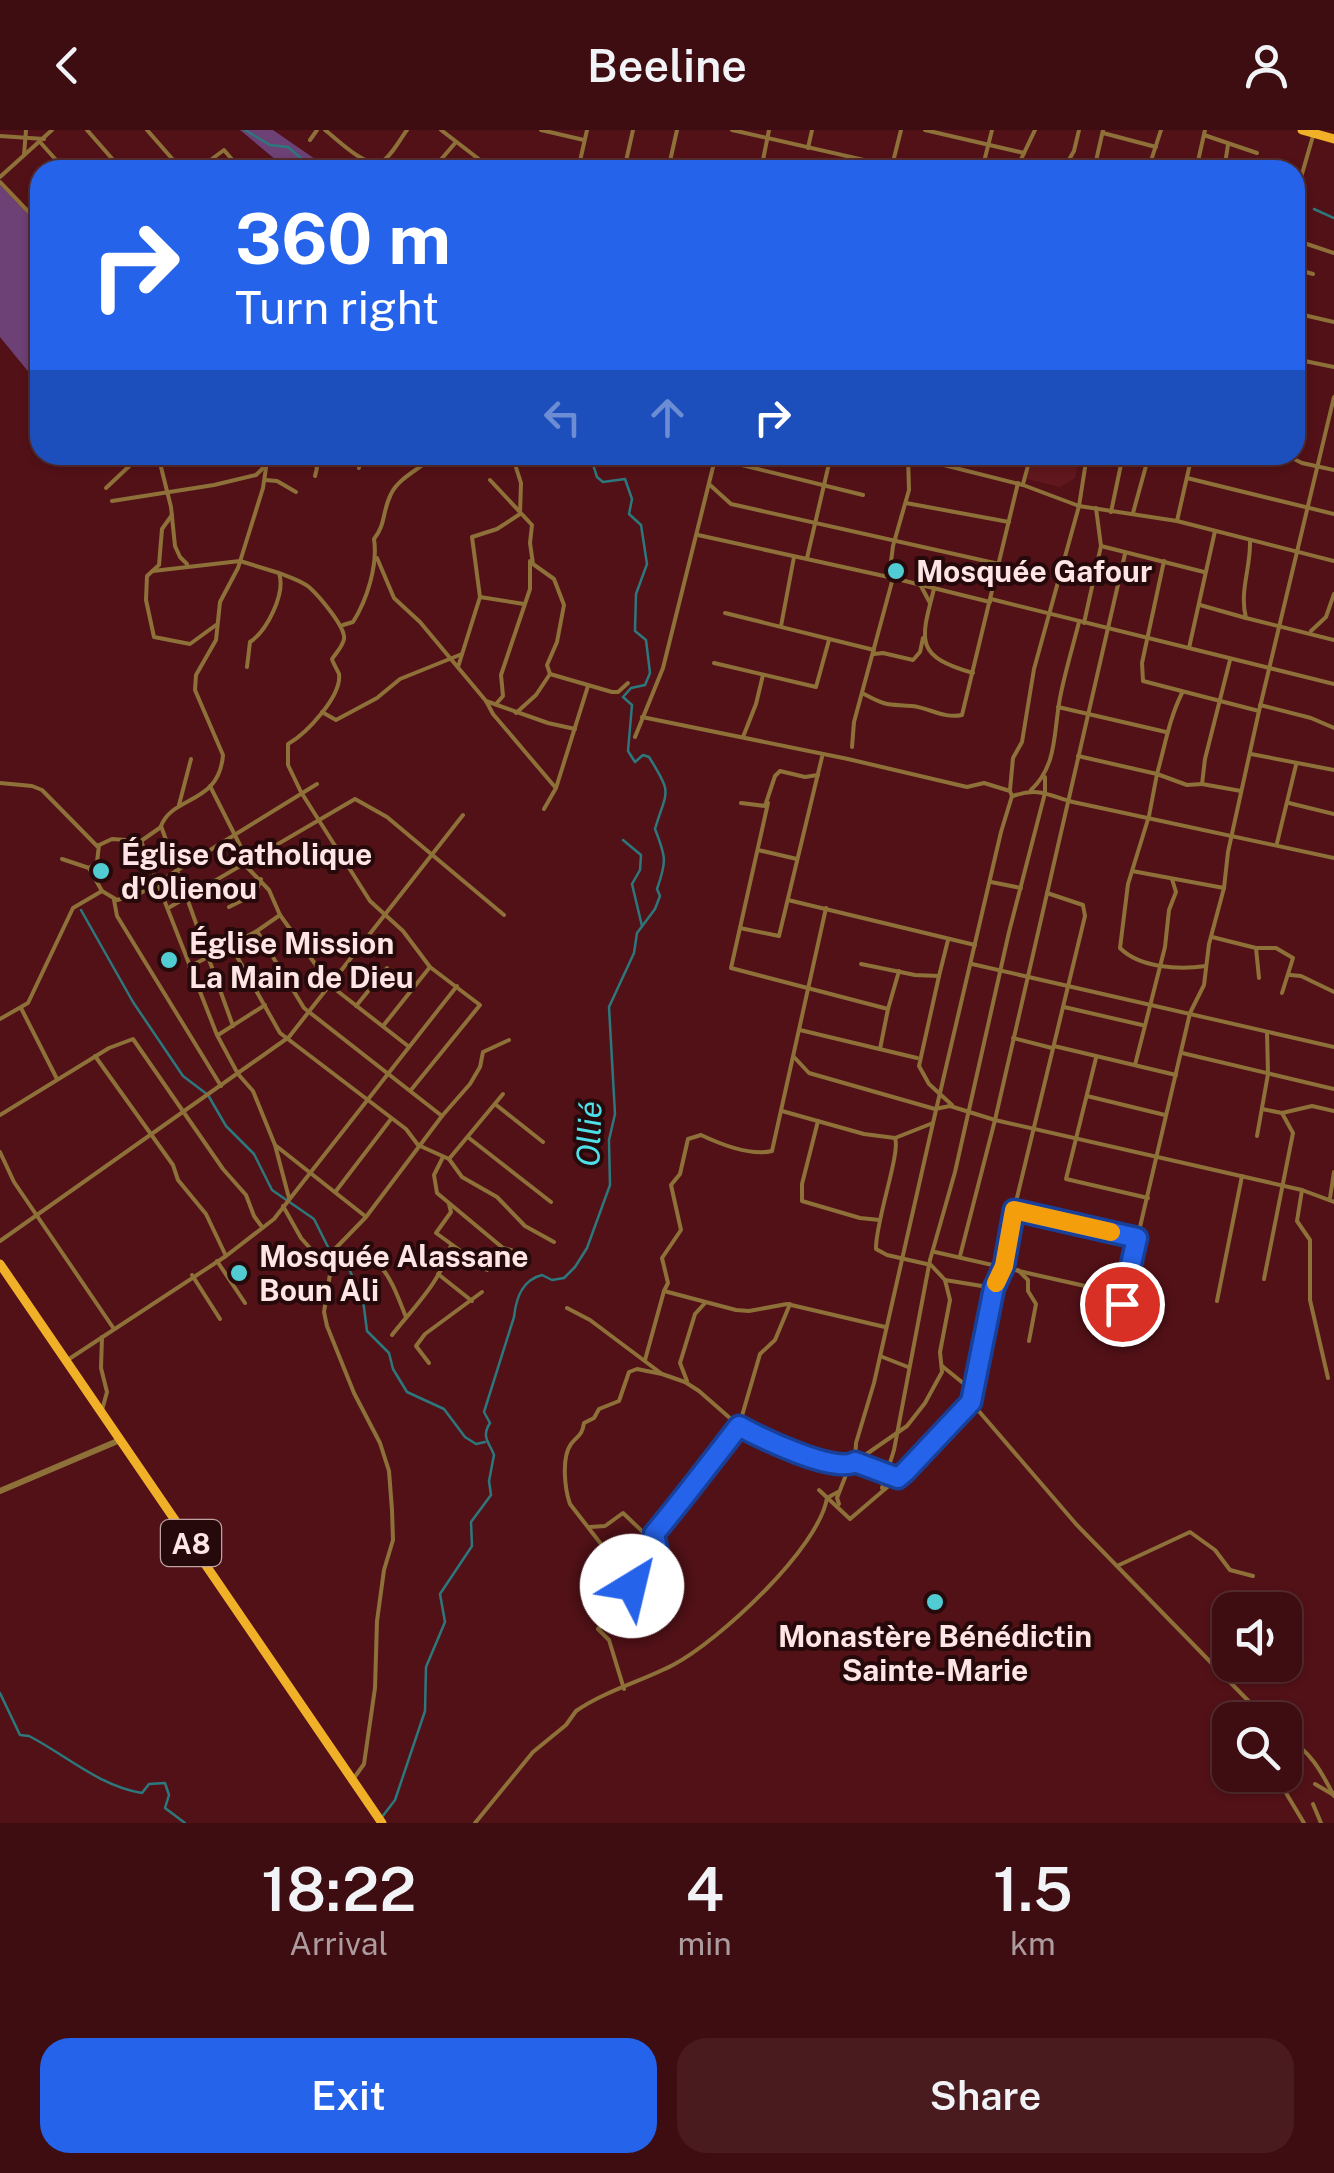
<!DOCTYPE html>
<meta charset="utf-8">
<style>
body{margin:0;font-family:"Public Sans",sans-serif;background:#491b1f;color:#f1f3f6;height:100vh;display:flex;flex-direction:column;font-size:38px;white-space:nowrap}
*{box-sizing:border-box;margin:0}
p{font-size:32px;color:#ad9c9f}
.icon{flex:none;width:55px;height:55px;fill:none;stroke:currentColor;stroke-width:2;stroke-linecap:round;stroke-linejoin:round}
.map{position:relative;height:1693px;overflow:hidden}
.drawer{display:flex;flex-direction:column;background:#3e0d11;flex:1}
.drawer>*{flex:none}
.hud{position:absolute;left:30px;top:30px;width:1275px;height:305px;border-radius:30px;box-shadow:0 2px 8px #0004,0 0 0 2px #572d31;background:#2563eb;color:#fff;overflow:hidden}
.controls{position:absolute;left:1212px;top:1462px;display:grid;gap:20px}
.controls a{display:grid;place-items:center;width:90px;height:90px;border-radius:20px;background:#3e0d11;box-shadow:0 2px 8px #0004,0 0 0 2px #572d31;font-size:50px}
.pin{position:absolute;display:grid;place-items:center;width:85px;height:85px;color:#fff;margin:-42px;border:5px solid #fff;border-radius:50%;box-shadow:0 2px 10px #0007}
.me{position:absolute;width:110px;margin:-55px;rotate:36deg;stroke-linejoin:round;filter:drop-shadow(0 0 8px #0008)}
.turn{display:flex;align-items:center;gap:35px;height:210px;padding:0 40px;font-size:45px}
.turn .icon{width:130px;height:130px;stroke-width:2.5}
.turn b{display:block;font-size:70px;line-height:85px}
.lanes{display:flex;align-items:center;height:95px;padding:0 40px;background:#0003;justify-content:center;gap:50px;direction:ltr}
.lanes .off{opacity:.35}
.eta{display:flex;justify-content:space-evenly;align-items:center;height:170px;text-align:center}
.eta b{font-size:60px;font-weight:600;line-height:70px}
.cta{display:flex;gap:20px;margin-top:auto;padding:20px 40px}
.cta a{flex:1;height:115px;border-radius:30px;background:#2563eb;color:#fff;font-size:40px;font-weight:600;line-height:115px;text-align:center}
.cta a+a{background:#491b1f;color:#f1f3f6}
header{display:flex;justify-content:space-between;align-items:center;height:130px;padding:0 40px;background:#3e0d11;font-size:45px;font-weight:600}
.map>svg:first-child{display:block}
</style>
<header><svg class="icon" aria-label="back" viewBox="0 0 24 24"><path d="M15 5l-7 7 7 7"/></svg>Beeline<svg class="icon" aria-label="person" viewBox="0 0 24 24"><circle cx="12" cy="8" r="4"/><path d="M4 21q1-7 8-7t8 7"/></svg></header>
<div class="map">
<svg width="1334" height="1693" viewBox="0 0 1334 1693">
<rect width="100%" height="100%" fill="#521117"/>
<polygon fill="#60171d" points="1033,325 1080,325 1075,348 1060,357 1027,349"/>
<g fill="#6d4176">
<polygon points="240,0 273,0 331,40 288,40"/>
<polygon points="0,55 40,97 40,256 0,207"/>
</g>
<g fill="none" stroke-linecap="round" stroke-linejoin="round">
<g stroke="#2c787d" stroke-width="2.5">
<polyline points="245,0 270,15 288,17 315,40"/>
<polyline points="1314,79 1334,88"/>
<polyline points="623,710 641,725 640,740 632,754 642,796"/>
<polyline points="81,780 133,872 183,946 208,965 226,996 254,1024 272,1060 314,1089 331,1123 346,1132 363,1170 367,1201 389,1223 393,1239 407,1262 444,1279 465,1307 476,1314 485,1312"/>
<path d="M 0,1563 L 20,1605 L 29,1606 C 66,1625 99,1656 142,1663 L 149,1654 L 165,1653 L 169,1665 L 165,1678 L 185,1693"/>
<path d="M 382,1687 L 395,1670 L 425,1581 L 426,1537 L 445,1492 L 440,1464 L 472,1416 L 471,1392 L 491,1365 L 489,1351 L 494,1325 C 489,1312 481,1307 490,1293 L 484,1282 L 514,1187 C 516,1168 522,1150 542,1145 L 552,1150 L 564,1148 L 575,1137 L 587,1118 L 610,1055 L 609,1010 L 615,984 L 609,877 L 634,823 L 637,803 L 655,779 L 660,766 L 657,759 C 667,731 666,727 655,699 C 667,659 673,665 649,627 L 643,625 L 635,632 L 628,621 L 632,575 L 623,567 L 631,558 L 645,555 L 650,543 L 646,510 L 635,501 L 636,464 L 647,434 L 641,395 L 629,384 L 632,369 L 625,349 L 603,352 L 597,347 L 590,325"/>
</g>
<g stroke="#8e7039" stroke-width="4">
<polyline points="87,0 122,40"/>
<polyline points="147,0 182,40"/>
<path d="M 325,0 C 337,9 365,38 381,32 C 391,27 400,9 407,0"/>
<polyline points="441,0 493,40"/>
<polyline points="541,0 584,10"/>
<polyline points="732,0 908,40"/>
<polyline points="925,0 1024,23"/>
<polyline points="1103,3 1156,17"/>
<polyline points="1204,5 1257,23"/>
<polyline points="0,6 44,9"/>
<polyline points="310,10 317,0"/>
<polyline points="40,12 65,40"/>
<polyline points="808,18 812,0"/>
<polyline points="24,25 26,0"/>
<polyline points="670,30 710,40"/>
<polyline points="1068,32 1088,40"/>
<polyline points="553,36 558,40"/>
<polyline points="197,40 224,20 241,40"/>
<polyline points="432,40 456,12"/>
<polyline points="578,40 587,0"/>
<polyline points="624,40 633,0"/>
<polyline points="668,40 677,0"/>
<polyline points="761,40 769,0"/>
<polyline points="847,40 851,27"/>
<polyline points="891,40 901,0"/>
<polyline points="982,40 992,0"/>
<polyline points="1016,40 1035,0"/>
<polyline points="1063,40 1074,21 1079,0"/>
<polyline points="1094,40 1103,0"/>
<polyline points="1148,40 1161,0"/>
<polyline points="1196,40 1205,0"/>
<polyline points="1224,40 1228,15"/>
<polyline points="0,47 52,0"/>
<polyline points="0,52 40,94"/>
<polyline points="1295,68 1313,6"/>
<polyline points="29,79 40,69"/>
<polyline points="1295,110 1334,123"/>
<polyline points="1295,139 1313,144"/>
<polyline points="1295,183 1334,192"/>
<polyline points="1295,229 1334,237"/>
<polyline points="1295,241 1297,229"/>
<polyline points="158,325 171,377 175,416 180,427 187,434"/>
<polyline points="309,325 317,338 315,346"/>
<polyline points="358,325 359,338"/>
<polyline points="701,325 863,365"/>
<polyline points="878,325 908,326 1023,355 1079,376 1177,391 1334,431"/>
<polyline points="1286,325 1302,333 1334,340"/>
<polyline points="1187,348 1334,384"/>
<polyline points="265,350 277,351 296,362"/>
<polyline points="490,350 532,395 530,413 533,434 554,449 564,475 557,512 547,535 550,544 536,565 516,583"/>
<polyline points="1023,354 1031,325"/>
<polyline points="710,355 731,374 999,434"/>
<polyline points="106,358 141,325"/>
<polyline points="112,371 214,355 256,345 266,335"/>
<polyline points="906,373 1009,392"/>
<polyline points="1096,378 1101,416 1204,442"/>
<polyline points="1111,382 1123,325"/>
<polyline points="1133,383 1149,325"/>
<polyline points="172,385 162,399 159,435 147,446 146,470 154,507 190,514 216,495"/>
<polyline points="1177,391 1192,325"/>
<polyline points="698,405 893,448"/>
<path d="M 1250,410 C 1251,438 1239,461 1246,488 L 1334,510"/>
<polyline points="377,428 394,468 420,492 486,571 548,593 575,599"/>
<polyline points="807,428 831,325"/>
<polyline points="1164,431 1142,533 1143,551 1259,581"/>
<path d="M 153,441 L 240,431 L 279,443 C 286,463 267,501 250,512 L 247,537"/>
<path d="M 279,443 C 289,447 300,450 309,457 C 318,465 346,497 344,509 C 343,516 336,523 332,529 C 332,531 339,543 339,544 C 342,566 306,604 288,614 L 288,635 L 301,662 L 370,771 L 403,801 L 430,837 L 480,875 L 411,960"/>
<polyline points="889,447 893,416 909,360 908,325"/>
<polyline points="921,456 930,473"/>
<path d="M 934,459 C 920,512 915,526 973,543"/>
<polyline points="480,467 524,474"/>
<polyline points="991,469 1334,554"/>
<polyline points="1200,475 1246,488"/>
<polyline points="725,483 874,520"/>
<polyline points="1084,493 1101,416"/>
<path d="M 343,495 L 353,492 C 367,470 378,435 374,409 C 386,394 382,382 391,364 C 399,347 422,338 435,325"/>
<polyline points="781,496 794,427"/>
<polyline points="1311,501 1326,487 1334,464"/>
<polyline points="1189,518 1215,401"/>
<polyline points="874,524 883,523 913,530 920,522 923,508"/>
<polyline points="1230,530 1205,629 1202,654 1241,661"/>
<polyline points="714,533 816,557 829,510"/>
<polyline points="458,537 480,467 472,407 497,399 520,384 521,353 512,325"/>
<polyline points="550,544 612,562 618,562 628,553"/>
<path d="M 864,564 C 888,577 888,574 912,576 C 930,578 944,589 962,585 L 1018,353"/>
<polyline points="486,571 493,584 555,657"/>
<polyline points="496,574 503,566 501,545 530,459 530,431"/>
<polyline points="1260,575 1311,588 1334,598"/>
<polyline points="1058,577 1166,602"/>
<polyline points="322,582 336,590 377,568 400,549 462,524"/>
<polyline points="642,587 848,629 967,657 984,653 1010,661 1012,666"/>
<polyline points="635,607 663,538 716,325"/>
<polyline points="743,607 756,574 763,545"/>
<polyline points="852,617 854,592 893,448 990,472"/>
<polyline points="1251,624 1334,640"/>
<path d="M 1078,626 L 1157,644 C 1165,616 1169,589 1182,563"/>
<polyline points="0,653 32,656 42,660 97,716 112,709 141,711"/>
<path d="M 1202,654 L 1187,655 L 1157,644 L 1149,686 L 1128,754 L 1120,818 C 1140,838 1179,840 1206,836"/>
<polyline points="210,656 248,731"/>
<polyline points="1010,660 1013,628 1022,612 1034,539 1079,376 1087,325"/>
<path d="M 1031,660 C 1059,634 1053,598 1061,563 C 1066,539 1073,516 1079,492"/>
<path d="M 1013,666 C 1038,657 1048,665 1073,672 L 1334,728"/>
<polyline points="741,673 765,676 775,646 780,641 805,647 818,645"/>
<polyline points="768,673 731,838 888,879 880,919"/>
<polyline points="1289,673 1334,684"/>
<polyline points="179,675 191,629"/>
<polyline points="544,679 556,658 588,556"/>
<polyline points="141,711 217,905 238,944 253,961 275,1015 289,1068"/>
<polyline points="141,711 161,697"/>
<polyline points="1277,713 1296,635"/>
<polyline points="758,720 797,729"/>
<polyline points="62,729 89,738 102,761"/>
<polyline points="243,733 269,760 280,785 331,856 408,916"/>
<polyline points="89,738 97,732 99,715"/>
<polyline points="1132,741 1224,758"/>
<polyline points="991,752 1021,758"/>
<polyline points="114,770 117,786 221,956"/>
<polyline points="788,770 975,815"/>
<polyline points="170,777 355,669 387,687 504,785"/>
<polyline points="229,777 255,764 261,749"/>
<polyline points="740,798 779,806 822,627"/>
<polyline points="257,801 304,878 442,986"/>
<polyline points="1212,807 1256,818 1259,848"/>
<polyline points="231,816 280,903 406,999 418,1015 449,1029 462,1047 497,1067 525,1096 554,1112"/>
<polyline points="1256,818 1276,818 1293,828 1282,863"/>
<polyline points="861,834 915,845 939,846 948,810"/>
<polyline points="972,834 1334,917"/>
<polyline points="189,837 257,801 280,785"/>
<polyline points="1290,845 1301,846 1334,862"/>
<polyline points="939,846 919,936 929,954 952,975"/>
<polyline points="356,876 387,838"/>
<polyline points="1064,877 1142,895"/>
<polyline points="21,878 57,949"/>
<polyline points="888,879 899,841"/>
<polyline points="0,889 28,873 73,778 102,761 117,770 139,764 317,654"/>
<path d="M 233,896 L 161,696 C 173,665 219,675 223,625 L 195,560 L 196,545 L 216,510 L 220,472 L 238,438 L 263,358 L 267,331 L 273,325"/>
<polyline points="383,896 430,837"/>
<polyline points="800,900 917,928"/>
<polyline points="218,905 265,875"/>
<polyline points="1013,908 1052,918"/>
<polyline points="1054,916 1176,945"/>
<polyline points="1182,923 1334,959"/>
<polyline points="95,926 173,1035 178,1050 206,1084 226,1126"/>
<polyline points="794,927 809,943 935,979 950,976 995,990 1302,1060 1334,1072"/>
<polyline points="1096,928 1066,1049 1148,1068"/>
<polyline points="1135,935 1165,817 1169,780 1176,762 1172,749"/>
<polyline points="1087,966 1165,985"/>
<polyline points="495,974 543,1012"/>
<polyline points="1262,979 1282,983 1293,1003 1264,1149"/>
<polyline points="782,981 864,1004 895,1008 933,993 1001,702 1012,666"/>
<polyline points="1282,983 1312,976 1334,981"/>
<polyline points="0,985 109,918 133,909 223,1039 246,1065 254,1086 262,1097"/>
<polyline points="818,991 802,1054 802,1071 860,1088 880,1090"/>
<polyline points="1257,1006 1268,944 1267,902"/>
<polyline points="469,1008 551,1072"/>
<polyline points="275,1015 365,1086"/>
<polyline points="0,1022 14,1052 114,1199"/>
<polyline points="443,1027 434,1045 437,1063 503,1118 511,1120"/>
<polyline points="449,1029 503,964"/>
<polyline points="1302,1060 1297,1091 1310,1110 1310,1170 1328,1248"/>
<polyline points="336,1061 391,989"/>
<polyline points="1330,1068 1334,1042"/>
<polyline points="449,1074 451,1082 436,1103 487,1140"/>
<polyline points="283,1076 301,1108 317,1126 333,1125 324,1182 327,1196 354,1263 380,1313 389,1341 392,1380 393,1410 384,1440 377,1491 375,1558 364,1634 354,1648"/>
<polyline points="1014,1080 1137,1107"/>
<polyline points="0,1111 289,907 463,685"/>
<polyline points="935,1122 1085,1156"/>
<path d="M 331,1123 C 381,1116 390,1147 406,1187"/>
<polyline points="333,1125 331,1123 366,1087 442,986 470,954 480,937 483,922 509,910"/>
<polyline points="960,1126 995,990 1125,424"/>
<polyline points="217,1131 245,1173"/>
<polyline points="1018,1140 1028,1150 1028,1161 1036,1174 1029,1211"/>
<polyline points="438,1144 472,1171"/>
<polyline points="192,1145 220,1189"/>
<polyline points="945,1150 994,1158"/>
<path d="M 664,1161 L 668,1153 L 662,1128 L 681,1100 L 671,1055 L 680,1044 L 688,1009 L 701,1005 C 720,1014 751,1026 772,1021 L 826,778"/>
<polyline points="1217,1171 1242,1046"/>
<polyline points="1122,1174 1190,883 1204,855 1209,814 1224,758 1228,722 1259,581 1334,267"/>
<polyline points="567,1178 590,1190 662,1244 685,1252 699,1261 739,1296 776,1315 843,1337 855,1332 898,1347"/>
<path d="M 392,1205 C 414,1177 442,1150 451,1115"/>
<polyline points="880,1226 908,1237"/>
<polyline points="645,1230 664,1161 736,1180 749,1181 787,1174 885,1197"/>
<polyline points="66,1231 226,1126 274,1089 457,856"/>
<polyline points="429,1233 416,1216 425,1204 482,1162"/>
<polyline points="942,1236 968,1257 971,1272 1076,1394 1267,1590"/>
<polyline points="687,1251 680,1233 695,1184 705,1173"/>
<polyline points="102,1280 107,1262 101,1238 102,1207"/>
<path d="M 855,1332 L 907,1296 L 925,1273 L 942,1242 L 940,1222 L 950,1170 L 945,1150 L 931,1135 L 887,1125 L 876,1119 C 875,1093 901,1022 895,1008"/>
<polyline points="855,1332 856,1313 874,1253 933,993"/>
<polyline points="882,1358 894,1320 930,1130 955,1042 1009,802 1045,663 1045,647"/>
<polyline points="819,1360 850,1389 905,1342 971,1272 994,1158 1004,1136 1014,1080 1085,786 1083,775 1047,763"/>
<polyline points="839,1374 837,1368 849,1337"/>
<polyline points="590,1397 605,1396 623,1383 645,1404 668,1391 690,1358 739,1296 760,1224 775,1210 790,1174"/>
<polyline points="1117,1436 1190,1402 1215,1420 1230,1440 1253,1446"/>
<path d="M 633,1456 L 660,1432 C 663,1420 649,1411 657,1400"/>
<path d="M 624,1559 L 609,1510 L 598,1499 L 632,1454 L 570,1374 C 565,1360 561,1328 571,1314 C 578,1305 582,1306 584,1293 L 594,1288 L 599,1279 L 619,1271 L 629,1242 L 637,1239 L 662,1244"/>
<path d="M 1285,1607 C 1310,1620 1321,1641 1334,1666"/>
<polyline points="1285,1615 1301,1641"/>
<polyline points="1280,1653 1304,1693"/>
<polyline points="1315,1654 1332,1664"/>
<polyline points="1313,1674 1321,1693"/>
<path d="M 475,1693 L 533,1622 L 566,1595 L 576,1581 C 605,1561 642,1551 673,1535 C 719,1511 819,1418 827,1368 L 838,1362"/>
</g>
<polyline stroke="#8e7039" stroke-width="6" points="0,1361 120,1310"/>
<g stroke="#f0b129" stroke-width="9">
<polyline points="1302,0 1334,9"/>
<polyline points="0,1134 382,1693"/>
</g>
</g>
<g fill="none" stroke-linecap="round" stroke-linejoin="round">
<defs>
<path id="route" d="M 632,1456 L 660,1432 L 654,1404 C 683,1369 711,1332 739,1296 C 761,1308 835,1344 855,1332 L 898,1348 L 905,1342 L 971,1272 L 994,1158 L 1004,1136 L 1014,1080 L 1137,1108 L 1122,1174"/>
</defs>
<use href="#route" stroke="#184099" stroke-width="25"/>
<use href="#route" stroke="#2563eb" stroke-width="18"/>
<polyline stroke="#f59e0b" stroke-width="18" points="996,1153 1004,1136 1014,1080 1111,1102"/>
</g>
<g fill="#51ccd3" stroke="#260a0b" stroke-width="4">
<circle cx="896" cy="441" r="10"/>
<circle cx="101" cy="741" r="10"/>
<circle cx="169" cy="830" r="10"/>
<circle cx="239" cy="1143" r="10"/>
<circle cx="935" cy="1472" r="10"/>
</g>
<g text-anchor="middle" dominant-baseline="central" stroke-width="8" stroke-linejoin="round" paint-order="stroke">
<rect fill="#260a0b" stroke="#bea3a2" stroke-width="2.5" x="161" y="1390" width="60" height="46" rx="8"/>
<g font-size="28" font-weight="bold" fill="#ffe5e3">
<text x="191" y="1413">A8</text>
</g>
<g font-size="30" font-weight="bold" fill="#ffe5e3" stroke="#260a0b" text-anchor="start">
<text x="916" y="441">Mosquée Gafour</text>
<text x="121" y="724">Église Catholique<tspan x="121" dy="34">d'Olienou</tspan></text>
<text x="189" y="813">Église Mission<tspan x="189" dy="34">La Main de Dieu</tspan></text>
<text x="259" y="1126">Mosquée Alassane<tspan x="259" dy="34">Boun Ali</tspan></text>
<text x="935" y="1506" text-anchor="middle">Monastère Bénédictin<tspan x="935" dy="34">Sainte-Marie</tspan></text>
</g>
<g font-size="32" font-style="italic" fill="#4ee0e8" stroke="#260a0b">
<text transform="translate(589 1004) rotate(-88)">Ollié</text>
</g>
</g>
</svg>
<div class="controls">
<a><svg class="icon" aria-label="sound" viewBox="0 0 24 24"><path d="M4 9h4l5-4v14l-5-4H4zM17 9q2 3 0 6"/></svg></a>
<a><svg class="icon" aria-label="search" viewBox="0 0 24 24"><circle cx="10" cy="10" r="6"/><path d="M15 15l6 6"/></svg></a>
</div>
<div class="pin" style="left:1122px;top:1174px;background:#d93025"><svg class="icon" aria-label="arrive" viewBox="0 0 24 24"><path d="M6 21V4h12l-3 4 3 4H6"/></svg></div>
<svg class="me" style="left:632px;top:1456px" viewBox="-20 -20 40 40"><circle r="19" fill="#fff"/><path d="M0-13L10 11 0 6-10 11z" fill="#2563eb"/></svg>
<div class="hud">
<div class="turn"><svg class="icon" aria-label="right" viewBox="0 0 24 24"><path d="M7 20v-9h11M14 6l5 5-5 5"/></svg><div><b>360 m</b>Turn right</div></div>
<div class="lanes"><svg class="icon off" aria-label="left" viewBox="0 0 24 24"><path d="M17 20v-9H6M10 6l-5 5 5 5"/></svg><svg class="icon off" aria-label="ahead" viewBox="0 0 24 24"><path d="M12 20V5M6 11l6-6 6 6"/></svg><svg class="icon" aria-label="right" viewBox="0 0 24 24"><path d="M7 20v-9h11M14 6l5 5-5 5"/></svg></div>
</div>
</div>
<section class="drawer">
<div class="eta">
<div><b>18:22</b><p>Arrival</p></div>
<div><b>4</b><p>min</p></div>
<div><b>1.5</b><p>km</p></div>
</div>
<div class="cta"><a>Exit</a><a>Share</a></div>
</section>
